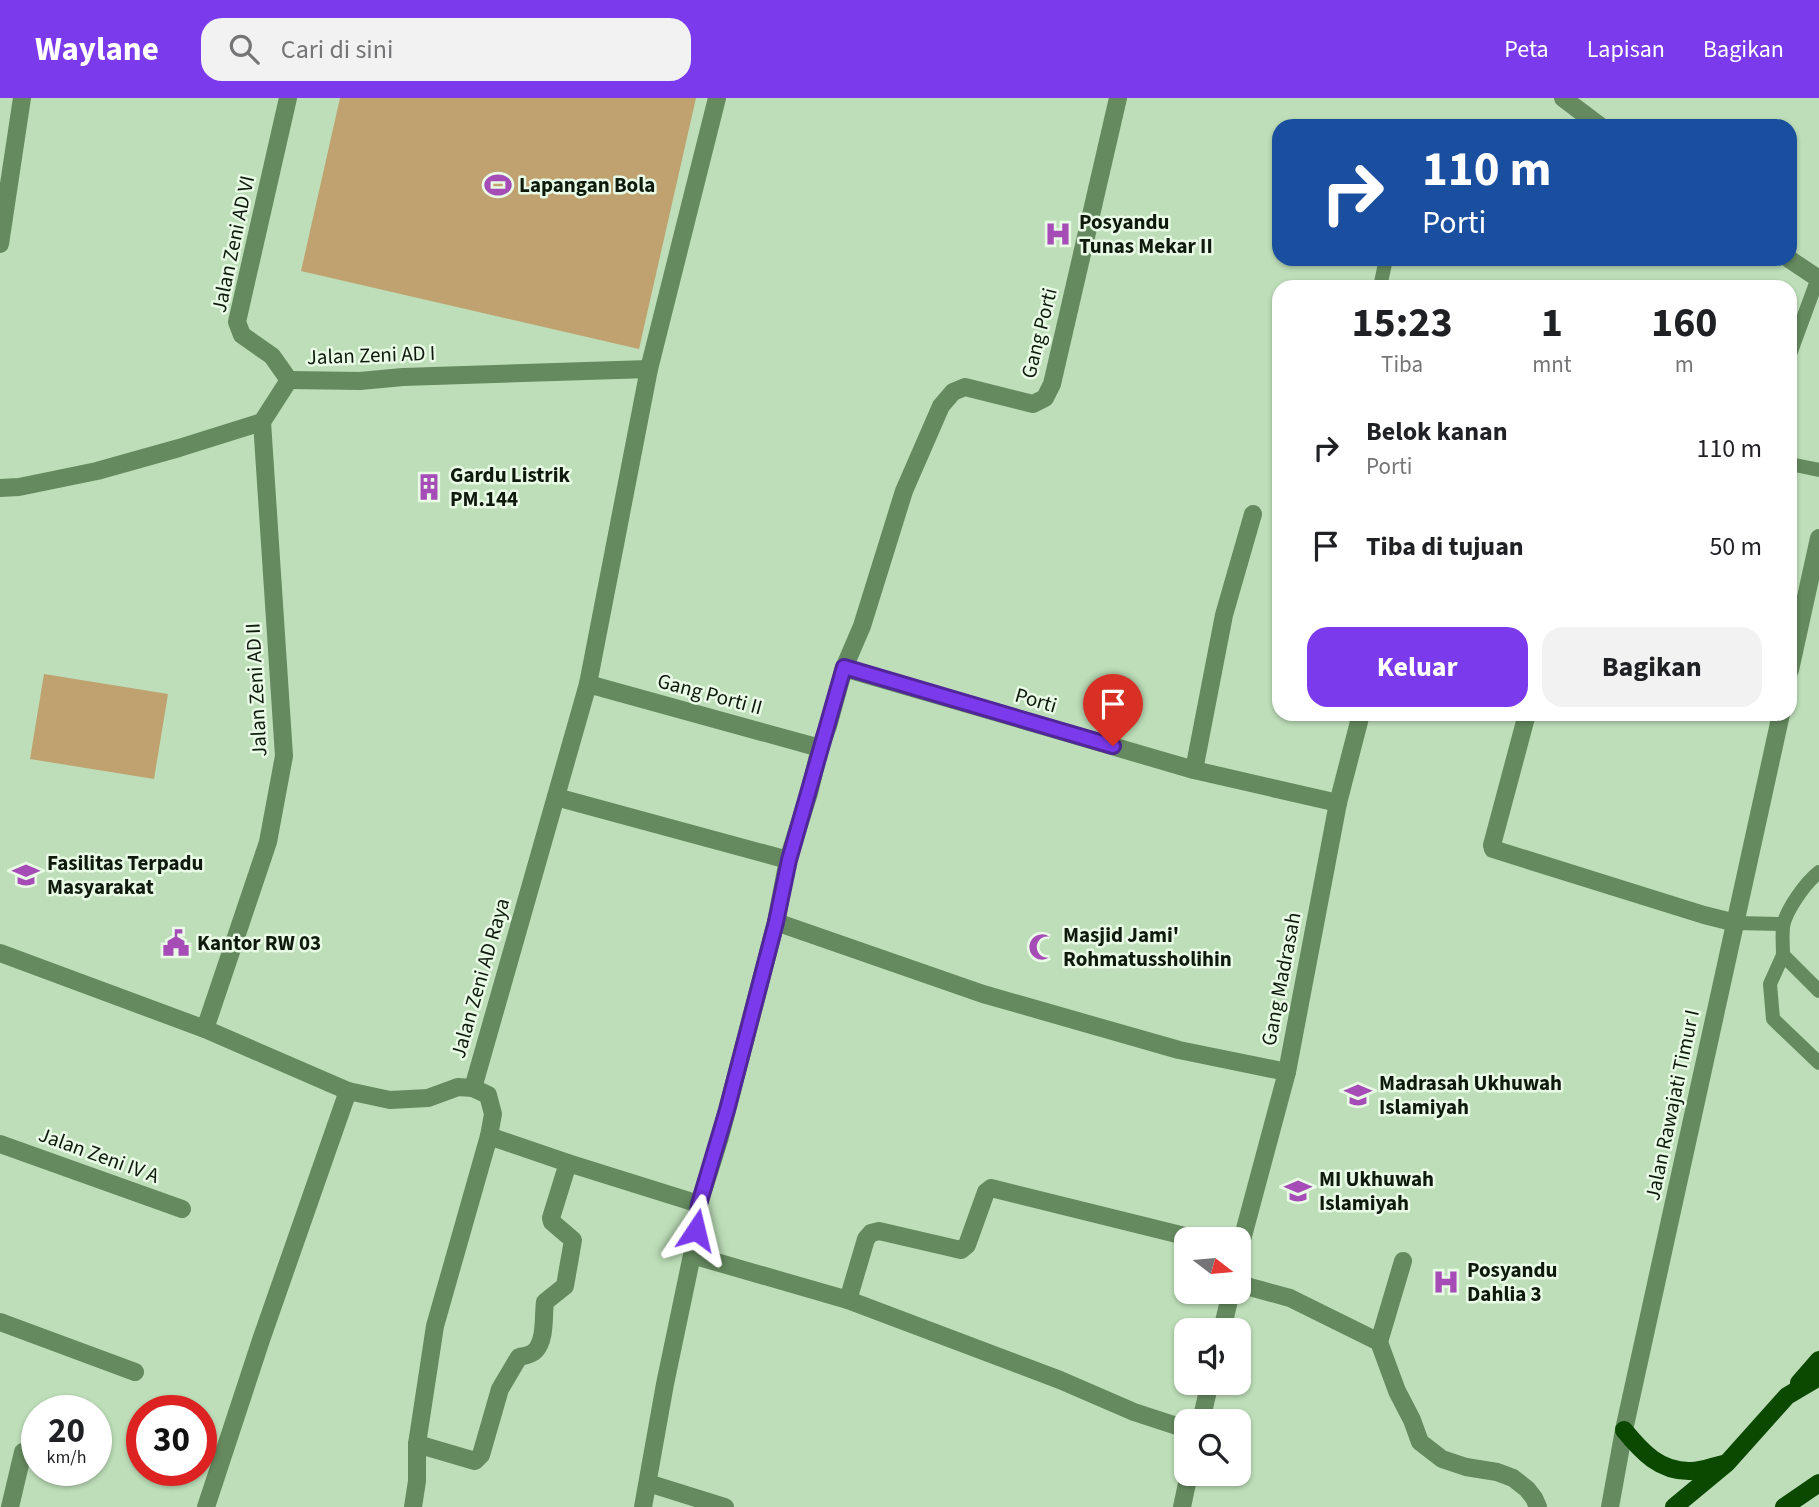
<!DOCTYPE html>
<html lang="id">
<style>
body{margin:0;font-family:"Source Sans 3",sans-serif;background:#f2f2f2;color:#202124;height:100vh;display:flex;flex-direction:column;font-size:26px;white-space:nowrap}
*{box-sizing:border-box;margin:0}
p{font-size:23px;color:#757577}
.icon{flex:none;width:38px;height:38px;fill:none;stroke:currentColor;stroke-width:2;stroke-linecap:round;stroke-linejoin:round}
.map{position:relative;flex:1;overflow:hidden}
.panel{position:absolute;left:1272px;top:182px;width:525px;height:441px;display:flex;flex-direction:column;background:#fff;border-radius:21px;box-shadow:0 2px 5px #0004}
.panel>*{flex:none}
.guide{position:absolute;left:1272px;top:21px;width:525px;height:147px;border-radius:21px;box-shadow:0 2px 5px #0004;background:#1a4fa0;color:#fff;overflow:hidden}
.needle{width:46px;rotate:106deg}
.tools{position:absolute;left:1174px;top:1129px;display:grid;gap:14px}
.tools a{display:grid;place-items:center;width:77px;height:77px;border-radius:14px;background:#fff;box-shadow:0 2px 5px #0004;font-size:35px}
.speed{position:absolute;left:21px;top:1297px;display:flex;gap:14px;font-size:35px;font-weight:700;text-align:center}
.speed>*{display:grid;place-content:center;width:91px;height:91px;border-radius:50%;background:#fff;box-shadow:0 2px 5px #0004;line-height:1}
.speed small{font-size:18px;font-weight:400}
.speed .limit{border:10px solid #d22;background:#fff;color:#111}
.pin{position:absolute;display:grid;place-items:center;width:60px;height:60px;color:#fff;margin:-72px -30px;border-radius:50% 50% 50% 0;rotate:-45deg;box-shadow:0 0 7px #0007}
.pin .icon{rotate:45deg}
.me{position:absolute;width:77px;margin:-38px;rotate:10deg;stroke-linejoin:round;filter:drop-shadow(0 0 5px #0008)}
.turn{display:flex;align-items:center;gap:24px;height:147px;padding:0 35px;font-size:32px}
.turn .icon{width:91px;height:91px;stroke-width:2.5}
.turn b{display:block;font-size:49px;line-height:60px}
.eta{display:flex;justify-content:space-evenly;align-items:center;height:119px;text-align:center}
.eta b{font-size:42px;font-weight:700;line-height:49px}
.primary-button{display:flex;gap:14px;margin-top:auto;padding:14px 35px}
.primary-button a{flex:1;height:80px;border-radius:21px;background:#7c3aed;color:#fff;font-size:28px;font-weight:700;line-height:80px;text-align:center}
.primary-button a+a{background:#f2f2f2;color:#202124}
ul{padding:0;list-style:none}
li{display:flex;align-items:center;gap:21px;height:98px;padding:0 35px}
li div{flex:1}
li b{display:block;font-size:26px}
li em{font-style:normal}
header{display:flex;align-items:center;gap:42px;box-sizing:border-box;height:98px;padding:0 35px;background:#7c3aed;color:#fff}
header strong{font-size:33px}
nav{display:flex;gap:38px;margin-inline-start:auto;font-size:24px}
.search{width:490px;height:63px;background:#f2f2f2;display:flex;align-items:center;gap:18px;box-sizing:border-box;padding:0 24px;border-radius:21px;color:#757577;font-size:26px}
.map>svg:first-child{display:block}
</style>
<header>
<strong>Waylane</strong>
<div class="search"><svg class="icon" aria-label="search" viewBox="0 0 24 24"><circle cx="10" cy="10" r="6"/><path d="M15 15l6 6"/></svg>Cari di sini</div>
<nav><a>Peta</a><a>Lapisan</a><a>Bagikan</a></nav>
</header>
<div class="map">
<svg width="1819" height="1409" viewBox="0 0 1819 1409">
<rect width="100%" height="100%" fill="#bddeb8"/>
<g fill="#bfa26f">
<polygon points="340,0 696,0 639,251 301,173"/>
<polygon points="44,576 168,596 154,681 30,661"/>
</g>
<g fill="none" stroke-linecap="round" stroke-linejoin="round">
<g stroke="#658a5f" stroke-width="14">
<polyline points="1380,189 1386,161"/>
<polyline points="1790,256 1818,180"/>
<polyline points="1790,366 1819,372"/>
<path d="M 1819,774 C 1806,784 1785,813 1783,829 C 1782,839 1783,848 1783,857 L 1819,893"/>
<polyline points="1736,825 1783,826"/>
<polyline points="1783,857 1770,886 1773,921 1819,965"/>
</g>
<g stroke="#658a5f" stroke-width="18">
<polyline points="288,0 237,224 242,237 272,258 289,282"/>
<polyline points="1563,0 1600,28"/>
<polyline points="0,146 22,0"/>
<polyline points="1789,161 1819,181"/>
<polyline points="289,282 360,283 403,279 649,271"/>
<polyline points="0,390 19,389 97,373 179,350 262,324 289,282"/>
<polyline points="844,570 1194,672 1338,705"/>
<polyline points="588,586 820,650"/>
<polyline points="1527,616 1492,747 1493,751 1704,817 1736,825"/>
<polyline points="1194,672 1224,517 1253,416"/>
<polyline points="556,699 788,762"/>
<polyline points="776,824 983,896 1179,952 1287,974"/>
<polyline points="0,855 205,931 348,993 390,1002 428,1000 458,989 473,990 588,586 649,271 717,0"/>
<polyline points="205,931 268,744 284,658 262,324"/>
<polyline points="489,1038 568,1065 699,1106"/>
<polyline points="0,1046 182,1111"/>
<polyline points="1239,1153 1287,974 1338,705 1361,616"/>
<polyline points="692,1157 848,1202 1060,1282 1134,1314 1186,1331"/>
<polyline points="1239,1186 1290,1200 1379,1244 1397,1293 1412,1322 1420,1344 1442,1361 1466,1369 1497,1374 1513,1380 1527,1391 1534,1400 1538,1409"/>
<polyline points="848,1202 866,1141 871,1135 879,1133 961,1152 967,1147 986,1094 991,1090 1197,1141"/>
<polyline points="0,1224 135,1274"/>
<polyline points="1222,1232 1231,1194"/>
<polyline points="1379,1244 1403,1163"/>
<polyline points="1201,1323 1210,1284"/>
<path d="M 417,1346 L 475,1363 L 481,1357 L 500,1291 L 519,1259 C 524,1258 531,1257 535,1253 C 546,1242 543,1218 545,1204 L 565,1188 L 573,1142 L 552,1124 L 551,1120 L 568,1065"/>
<polyline points="648,1385 725,1409"/>
<polyline points="10,1409 23,1354"/>
<polyline points="206,1409 261,1242 348,993"/>
<polyline points="413,1409 417,1383 417,1346 435,1228 489,1038 493,1016 488,997 473,990"/>
<polyline points="643,1409 665,1286 692,1157 699,1106 720,1039 776,824 788,762 809,695 820,650 828,628 844,570 862,528 904,393 941,308 953,294 965,289 1033,306 1045,300 1052,286 1118,0"/>
<polyline points="1182,1409 1189,1376"/>
</g>
<g stroke="#658a5f" stroke-width="18">
<polyline points="1790,572 1819,440"/>
<polyline points="1610,1409 1624,1332 1781,616"/>
</g>
<g stroke="#0b4800" stroke-width="18">
<polyline points="1799,1285 1819,1262"/>
<path d="M 1624,1332 C 1642,1354 1660,1374 1691,1373 C 1702,1373 1713,1368 1723,1366"/>
<polyline points="1674,1409 1727,1365 1787,1298 1819,1279"/>
<polyline points="1784,1409 1819,1385"/>
</g>
</g>
<g fill="none" stroke-linecap="round" stroke-linejoin="round">
<defs>
<polyline id="route" points="696,1132 699,1106 727,1012 776,824 789,762 844,569 1113,648"/>
</defs>
<use href="#route" stroke="#51269a" stroke-width="18"/>
<use href="#route" stroke="#7c3aed" stroke-width="12"/>
</g>
<defs>
<symbol id="stadium-bare" viewBox="-9 -9 18 18"><path d="M0-5a6.5 5 0 1 0 0 10a6.5 5 0 1 0 0-10ZM-3.5-1.8h7v3.6h-7Z" fill="#a64cb7" stroke="#e9fae6" stroke-width="2.5" paint-order="stroke"/></symbol>
<symbol id="hospital-bare" viewBox="-9 -9 18 18"><path d="M-5-5h3v3.5h4V-5h3V5h-3V1.5h-4V5h-3Z" fill="#a64cb7" stroke="#e9fae6" stroke-width="2.5" paint-order="stroke"/></symbol>
<symbol id="building-bare" viewBox="-9 -9 18 18"><path d="M-4-6H4V6H1V3H-1V6H-4ZM-2.5-4.3h1.7v1.8h-1.7ZM.8-4.3h1.7v1.8H.8ZM-2.5-1h1.7V.8h-1.7ZM.8-1h1.7V.8H.8Z" fill="#a64cb7" stroke="#e9fae6" stroke-width="2.5" paint-order="stroke"/></symbol>
<symbol id="school-bare" viewBox="-9 -9 18 18"><path d="M0-5L7-2L0 1L-7-2ZM-4 1L0 2.5L4 1V4Q0 6-4 4Z" fill="#a64cb7" stroke="#e9fae6" stroke-width="2.5" paint-order="stroke"/></symbol>
<symbol id="civic-bare" viewBox="-9 -9 18 18"><path d="M-.6-6.5H3V-4.5H.6V-3L4-1V1h2V6H-6V1h2V-1L-.6-3ZM-1.2 2.5V6h2.4V2.5Z" fill="#a64cb7" stroke="#e9fae6" stroke-width="2.5" paint-order="stroke"/></symbol>
<symbol id="mosque-bare" viewBox="-9 -9 18 18"><path d="M3.5-4.9A6 6 0 1 0 3.5 4.9A5 5 0 1 1 3.5-4.9Z" fill="#a64cb7" stroke="#e9fae6" stroke-width="2.5" paint-order="stroke"/></symbol>
</defs>
<g fill-rule="evenodd">
<use href="#stadium-bare" x="479" y="68" width="38" height="38"/>
<use href="#hospital-bare" x="1039" y="117" width="38" height="38"/>
<use href="#building-bare" x="410" y="370" width="38" height="38"/>
<use href="#school-bare" x="7" y="758" width="38" height="38"/>
<use href="#civic-bare" x="157" y="826" width="38" height="38"/>
<use href="#mosque-bare" x="1023" y="830" width="38" height="38"/>
<use href="#school-bare" x="1339" y="978" width="38" height="38"/>
<use href="#school-bare" x="1279" y="1074" width="38" height="38"/>
<use href="#hospital-bare" x="1427" y="1165" width="38" height="38"/>
</g>
<g text-anchor="middle" dominant-baseline="central" stroke-width="5" stroke-linejoin="round" paint-order="stroke">
<g font-size="21" font-weight="bold" fill="#0e1a0c" stroke="#e9fae6" text-anchor="start">
<text x="519" y="87">Lapangan Bola</text>
<text x="1079" y="124">Posyandu<tspan x="1079" dy="24">Tunas Mekar II</tspan></text>
<text x="450" y="377">Gardu Listrik<tspan x="450" dy="24">PM.144</tspan></text>
<text x="47" y="765">Fasilitas Terpadu<tspan x="47" dy="24">Masyarakat</tspan></text>
<text x="1063" y="837">Masjid Jami'<tspan x="1063" dy="24">Rohmatussholihin</tspan></text>
<text x="197" y="845">Kantor RW 03</text>
<text x="1379" y="985">Madrasah Ukhuwah<tspan x="1379" dy="24">Islamiyah</tspan></text>
<text x="1319" y="1081">MI Ukhuwah<tspan x="1319" dy="24">Islamiyah</tspan></text>
<text x="1467" y="1172">Posyandu<tspan x="1467" dy="24">Dahlia 3</tspan></text>
</g>
<g font-size="21" fill="#0e1a0c" stroke="#e9fae6">
<text transform="translate(233 146) rotate(-78)">Jalan Zeni AD VI</text>
<text transform="translate(1039 235) rotate(-76)">Gang Porti</text>
<text transform="translate(371 257) rotate(-2)">Jalan Zeni AD I</text>
<text transform="translate(256 592) rotate(-93)">Jalan Zeni AD II</text>
<text transform="translate(710 596) rotate(15)">Gang Porti II</text>
<text transform="translate(1036 602) rotate(16)">Porti</text>
<text transform="translate(480 880) rotate(-74)">Jalan Zeni AD Raya</text>
<text transform="translate(1281 881) rotate(-79)">Gang Madrasah</text>
<text transform="translate(1672 1007) rotate(-78)">Jalan Rawajati Timur I</text>
<text transform="translate(99 1057) rotate(20)">Jalan Zeni IV A</text>
</g>
</g>
</svg>
<div class="tools">
<a><svg class="needle" viewBox="-14 -14 28 28"><path d="M0-13l5 13h-10z" fill="#e53935"/><path d="M0 13l5-13h-10z" fill="#757577"/></svg></a>
<a><svg class="icon" aria-label="sound" viewBox="0 0 24 24"><path d="M4 9h4l5-4v14l-5-4H4zM17 9q2 3 0 6"/></svg></a>
<a><svg class="icon" aria-label="search" viewBox="0 0 24 24"><circle cx="10" cy="10" r="6"/><path d="M15 15l6 6"/></svg></a>
</div>
<div class="speed"><div>20<small>km/h</small></div><div class="limit">30</div></div>
<div class="pin" style="left:1113px;top:648px;background:#d93025"><svg class="icon" aria-label="arrive" viewBox="0 0 24 24"><path d="M6 21V4h12l-3 4 3 4H6"/></svg></div>
<svg class="me" style="left:696px;top:1132px" viewBox="-20 -20 40 40"><path d="M0-17L14 15 0 8-14 15z" fill="#7c3aed" stroke="#fff" stroke-width="4"/></svg>
<div class="guide">
<div class="turn"><svg class="icon" aria-label="right" viewBox="0 0 24 24"><path d="M7 20v-9h11M14 6l5 5-5 5"/></svg><div><b>110 m</b>Porti</div></div>
</div>
<section class="panel">
<div class="eta">
<div><b>15:23</b><p>Tiba</p></div>
<div><b>1</b><p>mnt</p></div>
<div><b>160</b><p>m</p></div>
</div>
<ul>
<li><svg class="icon" aria-label="right" viewBox="0 0 24 24"><path d="M7 20v-9h11M14 6l5 5-5 5"/></svg><div><b>Belok kanan</b><p>Porti</p></div><em>110 m</em></li>
<li><svg class="icon" aria-label="arrive" viewBox="0 0 24 24"><path d="M6 21V4h12l-3 4 3 4H6"/></svg><div><b>Tiba di tujuan</b></div><em>50 m</em></li>
</ul>
<div class="primary-button"><a>Keluar</a><a>Bagikan</a></div>
</section>
</div>
